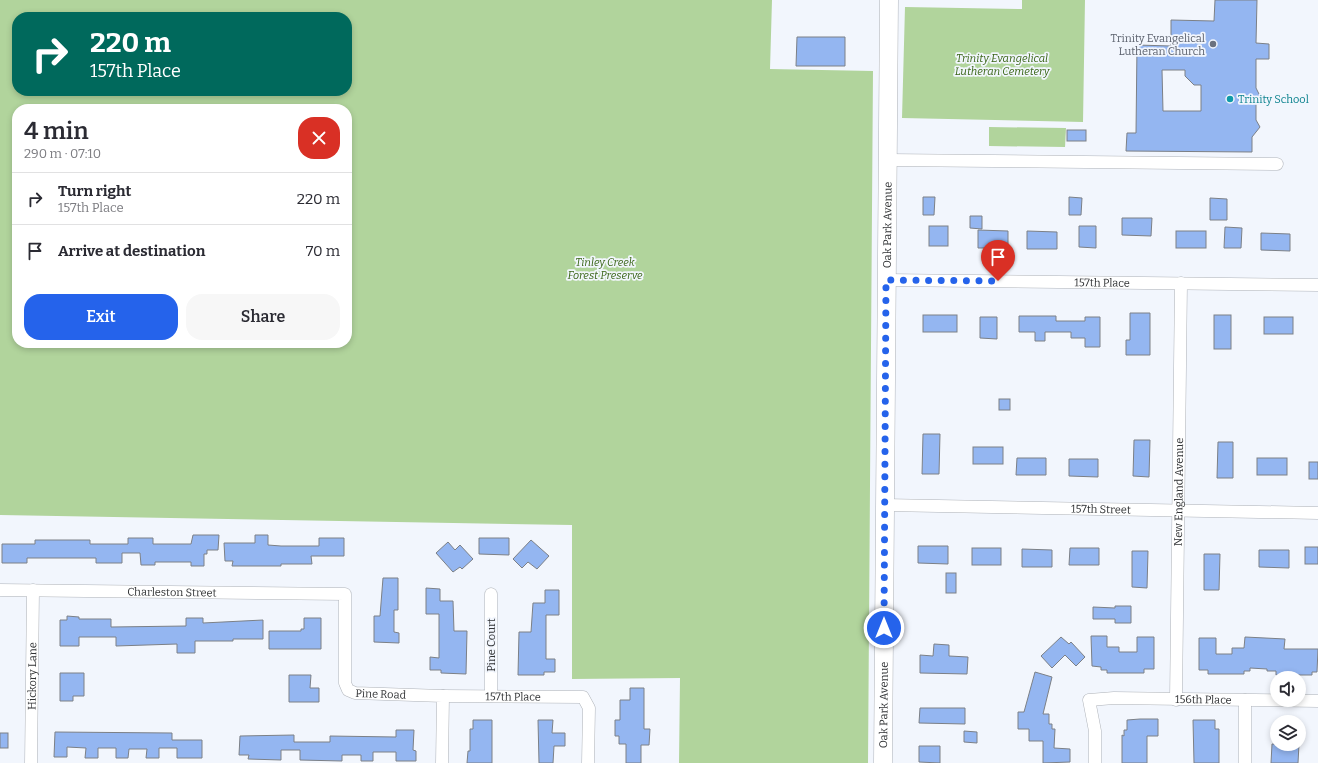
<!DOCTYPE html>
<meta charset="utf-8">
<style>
body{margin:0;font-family:Bitter,serif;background:#f7f7f7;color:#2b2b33;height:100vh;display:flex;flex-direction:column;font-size:15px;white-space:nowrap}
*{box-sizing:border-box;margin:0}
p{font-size:13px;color:#7c7c81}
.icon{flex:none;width:22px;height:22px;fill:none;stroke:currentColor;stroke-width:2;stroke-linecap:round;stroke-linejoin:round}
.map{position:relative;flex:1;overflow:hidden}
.panel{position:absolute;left:12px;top:104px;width:340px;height:244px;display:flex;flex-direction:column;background:#fff;border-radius:16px;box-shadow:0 2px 6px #0003}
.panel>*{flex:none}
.banner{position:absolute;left:12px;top:12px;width:340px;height:84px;border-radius:16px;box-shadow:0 2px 6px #0003;background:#00695c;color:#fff;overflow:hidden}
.buttons{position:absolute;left:1270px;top:671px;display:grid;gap:8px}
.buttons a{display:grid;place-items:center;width:36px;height:36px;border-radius:50%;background:#fff;box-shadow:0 2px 6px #0003;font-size:20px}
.pin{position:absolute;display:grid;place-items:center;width:34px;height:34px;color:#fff;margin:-41px -17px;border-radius:50% 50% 50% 0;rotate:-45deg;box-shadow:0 0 4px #0007}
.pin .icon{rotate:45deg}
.me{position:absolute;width:44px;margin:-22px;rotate:0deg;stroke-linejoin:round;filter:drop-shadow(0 0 3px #0008)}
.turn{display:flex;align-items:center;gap:14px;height:84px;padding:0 12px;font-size:18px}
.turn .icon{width:52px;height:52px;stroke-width:2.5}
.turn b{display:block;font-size:28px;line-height:34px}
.round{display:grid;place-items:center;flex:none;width:42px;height:42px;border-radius:16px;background:#f7f7f7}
.head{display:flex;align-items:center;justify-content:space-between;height:68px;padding:0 12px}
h1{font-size:24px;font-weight:600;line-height:30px}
.cta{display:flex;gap:8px;margin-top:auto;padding:8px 12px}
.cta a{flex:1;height:46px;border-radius:16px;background:#2563eb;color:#fff;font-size:16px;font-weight:600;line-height:46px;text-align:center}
.cta a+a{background:#f7f7f7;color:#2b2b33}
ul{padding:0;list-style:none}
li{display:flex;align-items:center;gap:12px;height:52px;padding:0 12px;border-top:1px solid #e1e1e2}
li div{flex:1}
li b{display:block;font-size:15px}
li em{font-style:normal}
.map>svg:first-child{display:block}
</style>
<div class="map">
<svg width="1318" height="763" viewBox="0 0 1318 763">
<rect width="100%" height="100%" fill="#f2f6fd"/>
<g fill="#b1d49c" fill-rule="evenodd">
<path d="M 0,0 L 772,0 L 770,69 L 873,71 L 868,763 L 679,763 L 680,678 L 572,679 L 572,525 L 0,515 ZM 17,17 L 347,17 L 347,91 L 17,91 ZM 17,109 L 347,109 L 347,343 L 17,343 Z"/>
<polygon points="1022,0 1085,0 1083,122 902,118 905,7 1022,9"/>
<polygon points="989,127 1066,128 1065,147 989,146"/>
</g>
<g fill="#94b6f1" stroke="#7c8086" fill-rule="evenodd">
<path d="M 1215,0 L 1257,0 L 1256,43 L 1269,44 L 1269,59 L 1256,59 L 1256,88 L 1260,96 L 1256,104 L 1256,120 L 1260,127 L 1252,137 L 1252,152 L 1126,151 L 1127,133 L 1136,133 L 1137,45 L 1171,46 L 1171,20 L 1214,21 ZM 1162,70 L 1185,70 L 1185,76 L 1194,85 L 1201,85 L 1201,111 L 1163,111 Z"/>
<polygon points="797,37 845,37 845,66 796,66"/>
<rect x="1067" y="130" width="19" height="11"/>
<polygon points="923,197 935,197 934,215 923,215"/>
<polygon points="1069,197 1082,198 1081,215 1069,215"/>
<polygon points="1210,198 1227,199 1227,220 1210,220"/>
<polygon points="970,216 982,216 982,229 970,228"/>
<polygon points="1122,218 1152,218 1151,236 1122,235"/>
<rect x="929" y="226" width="19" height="20"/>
<polygon points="1079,226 1096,226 1096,248 1079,247"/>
<polygon points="1225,227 1242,228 1241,248 1224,248"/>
<polygon points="978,230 1008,231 1008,248 978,248"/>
<polygon points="1027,231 1057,232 1057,249 1027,249"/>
<rect x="1176" y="231" width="30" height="17"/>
<polygon points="1261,233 1290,234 1290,251 1261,250"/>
<polygon points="1130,313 1150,313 1150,355 1126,355 1126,340 1130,340"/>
<rect x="923" y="315" width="34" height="17"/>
<rect x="1214" y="315" width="17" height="34"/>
<polygon points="1019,316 1056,316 1056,321 1085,321 1085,317 1100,317 1100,347 1085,347 1085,338 1071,338 1071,332 1045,332 1045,341 1035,341 1035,332 1019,332"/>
<polygon points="980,317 997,317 997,339 980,338"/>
<rect x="1264" y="317" width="29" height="17"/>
<rect x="999" y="399" width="11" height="11"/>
<polygon points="923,434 940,434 939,474 922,474"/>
<polygon points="1134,440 1150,440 1149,477 1133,476"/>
<polygon points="1218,442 1233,442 1233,478 1217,478"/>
<rect x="973" y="447" width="30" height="17"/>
<polygon points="1017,458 1046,458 1046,475 1016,475"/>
<rect x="1257" y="458" width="30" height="17"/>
<polygon points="1069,459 1098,459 1098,477 1069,476"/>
<rect x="1309" y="462" width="9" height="17"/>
<polygon points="193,535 219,535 218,550 207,550 207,554 204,554 204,566 191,566 191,562 155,562 155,565 141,565 140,553 122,553 122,563 96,563 96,558 27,558 27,563 2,563 2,544 35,544 35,540 90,540 90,544 128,544 128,538 153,538 153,544 191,544"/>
<polygon points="255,535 268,535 268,545 281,546 319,546 319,538 344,538 344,556 311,556 312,564 281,564 281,566 232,566 233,561 225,561 224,543 255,543"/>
<polygon points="479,538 509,538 509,555 479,554"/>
<polygon points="531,540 549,556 537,569 528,562 522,568 513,559"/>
<polygon points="448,542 455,550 460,545 473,559 462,569 460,567 453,572 436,553"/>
<polygon points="918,546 948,546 948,564 918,563"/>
<rect x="1305" y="547" width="13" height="17"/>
<rect x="972" y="548" width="29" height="17"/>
<polygon points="1070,548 1099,548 1099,565 1069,565"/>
<polygon points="1022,549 1052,550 1052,567 1022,567"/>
<polygon points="1259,550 1289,550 1289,568 1259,567"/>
<polygon points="1132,551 1148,551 1147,588 1132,587"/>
<polygon points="1204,554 1220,554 1219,590 1204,590"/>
<rect x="946" y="573" width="10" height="20"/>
<polygon points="383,578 398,578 398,610 394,610 394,632 399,633 399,643 374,642 374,616 380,616"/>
<polygon points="426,588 440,589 440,601 453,601 454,631 467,631 466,674 441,673 441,670 430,670 430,657 439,658 439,614 426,614"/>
<polygon points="545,590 559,590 559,615 546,615 546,659 555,659 555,672 544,672 544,675 518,675 519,632 531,632 533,603 545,603"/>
<polygon points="1115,606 1131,606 1131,623 1115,623 1115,619 1093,619 1093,607 1115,608"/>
<polygon points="67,616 79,617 79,619 111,619 111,627 186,626 186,618 203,618 203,623 263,620 263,639 233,639 233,641 195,641 195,653 177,653 177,644 116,646 116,637 79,637 79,646 60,646 60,620 67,620"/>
<polygon points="304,618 321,618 321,649 269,649 269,631 301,631 301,629 304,629"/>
<polygon points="1091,636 1107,636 1107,647 1119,647 1119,652 1137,652 1137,637 1154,637 1154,669 1144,669 1144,673 1107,673 1107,670 1101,670 1101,667 1092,666"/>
<polygon points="1061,637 1069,644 1071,642 1085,657 1076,666 1065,655 1052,668 1041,656"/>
<polygon points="1245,637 1285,639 1284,649 1318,649 1317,672 1312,672 1312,675 1276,675 1276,671 1267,671 1267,669 1250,668 1250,671 1244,671 1244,674 1208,674 1208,670 1199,670 1199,638 1216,638 1216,654 1232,654 1232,648 1244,648"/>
<polygon points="934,644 949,645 949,656 968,657 967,674 920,673 920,655 933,656"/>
<polygon points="1035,672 1052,677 1043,714 1049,714 1049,724 1052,724 1052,729 1055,729 1054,748 1070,749 1070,762 1043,763 1043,741 1029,741 1029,729 1018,729 1018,712 1024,712"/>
<polygon points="60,673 84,673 84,696 73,696 73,701 60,701"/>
<polygon points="289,675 311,675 310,688 319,688 319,702 289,702"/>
<polygon points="630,688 644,688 644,729 650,729 649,745 641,745 641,763 626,763 626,744 619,744 619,736 615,736 615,720 620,720 620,700 630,700"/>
<polygon points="920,708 965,708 965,724 919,723"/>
<polygon points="1140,719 1158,719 1158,736 1147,736 1147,763 1122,763 1122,735 1124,736 1124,730 1127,730 1127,720"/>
<polygon points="473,720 492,720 492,763 467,763 468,751 470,751 470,729 473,729"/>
<polygon points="538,720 553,720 552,733 565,733 565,746 554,746 553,763 539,763"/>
<polygon points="1193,720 1215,720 1215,729 1219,729 1219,763 1194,763"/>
<polygon points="396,730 414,730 413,750 416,751 416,761 396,761 396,752 373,752 373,761 361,761 361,755 342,755 342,761 300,760 300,750 281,750 281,760 248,759 249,755 239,755 240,736 294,735 294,742 330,742 330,736 396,737"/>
<polygon points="964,731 977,732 977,743 964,742"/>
<polygon points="55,732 172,733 172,740 202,740 202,758 177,758 177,748 159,748 159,758 146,758 147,749 129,749 128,758 116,758 116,748 98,748 98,758 85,758 86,748 67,747 67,757 54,757"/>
<rect x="0" y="733" width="8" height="15"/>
<polygon points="1272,744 1299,744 1298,763 1271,763"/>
<polygon points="919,746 940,746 940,763 919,762"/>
</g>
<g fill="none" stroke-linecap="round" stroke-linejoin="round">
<defs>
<g id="street">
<polyline points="888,160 1277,164"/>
<path id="s1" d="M 886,280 L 1318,285"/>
<path id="s2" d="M 885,505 L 1318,513"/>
<path id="s3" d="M 0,590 L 345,594 L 345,683 L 348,690 L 355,693 L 443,696 L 442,763"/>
<path id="s4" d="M 443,696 L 583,697 L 589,708 L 588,763"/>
<polyline points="491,696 491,594"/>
<path id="s5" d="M 1176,700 L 1181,283"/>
<path id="s6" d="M 31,763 L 33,590"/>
<path id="s7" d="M 1095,763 L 1095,731 L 1089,700 L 1114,698 L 1318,701"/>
<polyline points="1245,763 1245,700"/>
</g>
<g id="secondary">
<path id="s8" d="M 883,763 L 889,0"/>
</g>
</defs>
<use href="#street" stroke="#aeb2b8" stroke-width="13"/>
<use href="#secondary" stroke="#aeb2b8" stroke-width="19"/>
<use href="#street" stroke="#fff" stroke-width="12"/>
<use href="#secondary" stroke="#fff" stroke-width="18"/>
</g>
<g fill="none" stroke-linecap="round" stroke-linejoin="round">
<polyline stroke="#2563eb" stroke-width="7" stroke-dasharray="0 12.6" points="884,628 886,280 998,281"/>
</g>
<circle fill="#6b7280" stroke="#f2f6fd" stroke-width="1.5" cx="1213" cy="44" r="4"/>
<circle fill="#0f9aa8" stroke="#f2f6fd" stroke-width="1.5" cx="1230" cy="99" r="4"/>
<g text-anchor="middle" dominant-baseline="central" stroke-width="3.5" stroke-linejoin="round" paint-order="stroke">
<g font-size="11" fill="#5b616d" stroke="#f2f6fd" text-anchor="end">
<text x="1205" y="38">Trinity Evangelical<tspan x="1205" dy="13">Lutheran Church</tspan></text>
</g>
<g font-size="11" font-style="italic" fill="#396516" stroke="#f2f6fd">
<text x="1002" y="58">Trinity Evangelical<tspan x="1002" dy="13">Lutheran Cemetery</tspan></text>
<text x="605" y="262">Tinley Creek<tspan x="605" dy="13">Forest Preserve</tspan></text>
</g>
<g font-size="11" fill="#0d838f" stroke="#f2f6fd" text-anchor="start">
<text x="1238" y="99">Trinity School</text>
</g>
<g font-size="11" fill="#303234" stroke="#f2f6fd">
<text stroke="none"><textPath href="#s8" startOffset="538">Oak Park Avenue</textPath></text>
<text stroke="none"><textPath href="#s1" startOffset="216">157th Place</textPath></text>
<text stroke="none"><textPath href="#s5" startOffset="208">New England Avenue</textPath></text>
<text stroke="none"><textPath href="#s2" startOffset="216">157th Street</textPath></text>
<text stroke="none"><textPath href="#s3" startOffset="172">Charleston Street</textPath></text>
<text transform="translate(491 645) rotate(-90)">Pine Court</text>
<text stroke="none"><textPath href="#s6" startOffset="87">Hickory Lane</textPath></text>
<text stroke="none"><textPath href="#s3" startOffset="475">Pine Road</textPath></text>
<text stroke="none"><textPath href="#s4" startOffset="70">157th Place</textPath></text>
<text stroke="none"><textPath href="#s7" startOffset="178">156th Place</textPath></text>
<text stroke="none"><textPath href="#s8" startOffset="58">Oak Park Avenue</textPath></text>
</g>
</g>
</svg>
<div class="buttons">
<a><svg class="icon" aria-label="sound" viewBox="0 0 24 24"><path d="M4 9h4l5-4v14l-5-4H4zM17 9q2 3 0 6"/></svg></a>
<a><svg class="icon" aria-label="layers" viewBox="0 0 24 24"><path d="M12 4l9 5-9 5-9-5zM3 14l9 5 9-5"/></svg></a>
</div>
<div class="pin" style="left:998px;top:281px;background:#d93025"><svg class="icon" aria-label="arrive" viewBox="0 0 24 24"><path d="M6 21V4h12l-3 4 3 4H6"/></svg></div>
<svg class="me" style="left:884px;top:628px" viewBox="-20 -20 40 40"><circle r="17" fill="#2563eb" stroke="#fff" stroke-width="3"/><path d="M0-11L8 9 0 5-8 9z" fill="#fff"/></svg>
<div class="banner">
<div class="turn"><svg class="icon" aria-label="right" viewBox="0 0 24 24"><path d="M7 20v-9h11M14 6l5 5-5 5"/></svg><div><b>220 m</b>157th Place</div></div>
</div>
<section class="panel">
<div class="head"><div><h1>4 min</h1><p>290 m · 07:10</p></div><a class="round" style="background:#d93025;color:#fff"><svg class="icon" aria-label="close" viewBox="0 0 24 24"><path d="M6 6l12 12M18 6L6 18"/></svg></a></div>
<ul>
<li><svg class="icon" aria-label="right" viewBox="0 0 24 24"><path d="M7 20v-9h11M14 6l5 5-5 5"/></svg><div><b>Turn right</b><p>157th Place</p></div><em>220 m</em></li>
<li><svg class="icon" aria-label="arrive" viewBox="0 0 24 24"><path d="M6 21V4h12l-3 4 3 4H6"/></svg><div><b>Arrive at destination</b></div><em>70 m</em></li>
</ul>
<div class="cta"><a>Exit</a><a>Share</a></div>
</section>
</div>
